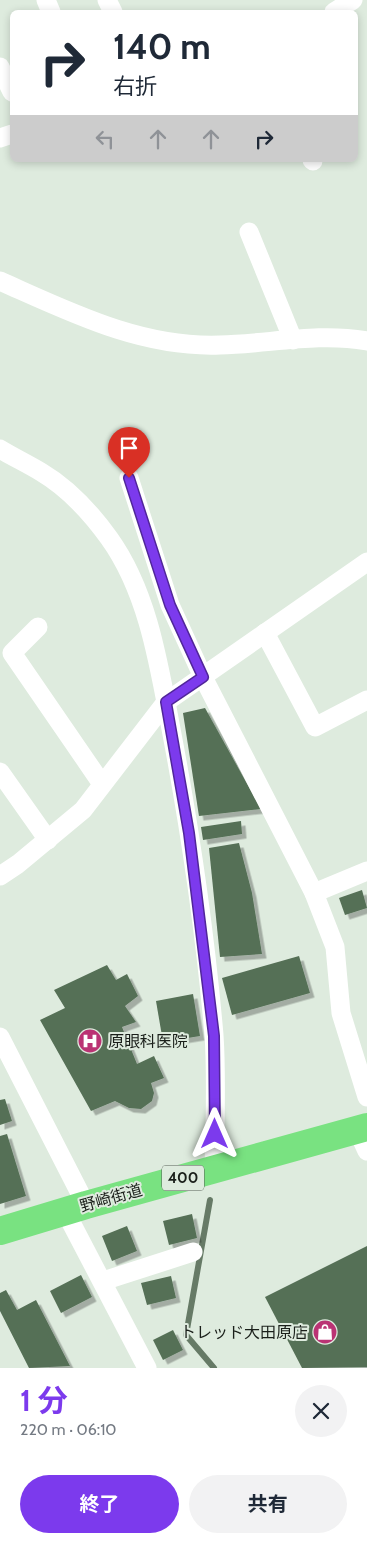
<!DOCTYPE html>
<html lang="ja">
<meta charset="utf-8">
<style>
body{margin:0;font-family:Cabin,"Noto Sans JP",sans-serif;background:#f2f2f3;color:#1f2937;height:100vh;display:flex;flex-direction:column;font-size:19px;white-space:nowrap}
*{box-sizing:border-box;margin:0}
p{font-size:16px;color:#747a83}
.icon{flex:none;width:28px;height:28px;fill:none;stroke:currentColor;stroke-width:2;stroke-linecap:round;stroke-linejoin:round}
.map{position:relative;height:1368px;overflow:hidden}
.side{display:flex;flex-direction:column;background:#fff;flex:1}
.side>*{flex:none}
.hud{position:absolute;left:10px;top:10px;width:348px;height:152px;border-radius:8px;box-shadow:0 2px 8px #0003;background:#fff;color:#1f2937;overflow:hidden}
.pin{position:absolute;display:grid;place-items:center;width:42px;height:42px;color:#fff;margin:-51px -21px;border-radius:50% 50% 50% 0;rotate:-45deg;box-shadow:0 0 5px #0007}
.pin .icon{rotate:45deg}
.me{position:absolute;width:55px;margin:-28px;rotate:0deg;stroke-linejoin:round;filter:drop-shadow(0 0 4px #0008)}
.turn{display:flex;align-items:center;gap:18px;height:105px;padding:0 20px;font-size:22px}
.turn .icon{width:65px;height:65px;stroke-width:2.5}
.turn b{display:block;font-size:35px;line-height:42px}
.lanes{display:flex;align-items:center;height:48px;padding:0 20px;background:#0003;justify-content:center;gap:25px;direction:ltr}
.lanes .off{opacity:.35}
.round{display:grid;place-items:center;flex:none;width:52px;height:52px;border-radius:26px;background:#f2f2f3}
.headline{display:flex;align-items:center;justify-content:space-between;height:85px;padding:0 20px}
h1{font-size:30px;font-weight:700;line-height:38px;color:#7c3aed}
.cta{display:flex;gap:10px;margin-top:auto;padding:10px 20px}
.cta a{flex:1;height:58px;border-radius:30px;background:#7c3aed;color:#fff;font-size:20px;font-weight:700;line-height:58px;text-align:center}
.cta a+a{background:#f2f2f3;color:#1f2937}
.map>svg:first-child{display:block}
</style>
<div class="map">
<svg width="367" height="1368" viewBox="0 0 367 1368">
<defs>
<filter id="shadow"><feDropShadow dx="4.5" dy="4.5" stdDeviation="0" flood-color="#0004"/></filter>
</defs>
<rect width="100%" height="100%" fill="#deebde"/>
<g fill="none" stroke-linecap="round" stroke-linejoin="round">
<polyline stroke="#667a66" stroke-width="6" points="210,1200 186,1335 214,1368"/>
</g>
<g fill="#556f56" filter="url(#shadow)">
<polygon points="205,708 261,809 199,816 183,713"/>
<polygon points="241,821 242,834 203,840 201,827"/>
<polygon points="239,843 252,893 262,954 220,957 209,848"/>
<polygon points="362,890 367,908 345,915 339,898"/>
<polygon points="299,956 310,993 232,1015 222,978"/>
<polygon points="107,965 116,980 127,974 138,996 125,1006 136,1022 122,1027 137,1064 154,1056 164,1078 151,1083 154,1093 152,1101 141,1109 129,1108 115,1101 91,1111 40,1020 65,1008 54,990"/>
<polygon points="193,994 200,1036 163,1042 156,1001"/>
<polygon points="5,1099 12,1121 0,1125 0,1100"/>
<polygon points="7,1134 26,1196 0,1204 0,1136"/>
<polygon points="192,1214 197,1238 169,1245 163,1221"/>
<polygon points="127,1226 137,1251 112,1261 102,1236"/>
<polygon points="367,1246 367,1367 302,1368 265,1297"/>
<polygon points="81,1275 92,1297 61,1313 50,1291"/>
<polygon points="171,1276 176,1298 147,1305 141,1283"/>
<polygon points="6,1290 17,1310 36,1300 70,1366 29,1368 0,1311 0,1293"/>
<polygon points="173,1330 183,1350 163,1360 153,1340"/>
</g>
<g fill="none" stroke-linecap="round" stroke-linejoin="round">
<g stroke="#fff" stroke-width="19">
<polyline points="46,0 51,12"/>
<polyline points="107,0 113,12"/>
<polyline points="334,12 353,0"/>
<polyline points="0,67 12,92"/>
<polyline points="0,138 12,134"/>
<polyline points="312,160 313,161"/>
<polyline points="249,232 293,340"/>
<path d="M 0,281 C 70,312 141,348 220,345 C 269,344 318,332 367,341"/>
<path d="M 0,449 C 13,457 28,464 41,472 C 68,488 91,513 109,538 C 148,592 159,665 171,729 C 190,829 205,932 214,1035 C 217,1079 215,1125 214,1169"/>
<polyline points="129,478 170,605 203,677 314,893 335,947 341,1013 367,1097"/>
<polyline points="38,627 12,653 102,784"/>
<polyline points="265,633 315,727 367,700"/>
<polyline points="0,772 48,840"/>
<polyline points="0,876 18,864 83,810 166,702 367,562"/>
<polyline points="314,893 367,871"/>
<polyline points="0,1037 86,1205"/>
<polyline points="357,1129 367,1151"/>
<polyline points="65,1211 147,1368"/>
<polyline points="103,1281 193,1252"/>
</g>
<polyline stroke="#79e281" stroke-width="28" points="0,1231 86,1205 367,1127"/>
</g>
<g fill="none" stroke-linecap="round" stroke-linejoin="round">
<defs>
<polyline id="route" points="129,478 170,605 203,677 166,702 189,833 214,1036 215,1134"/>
</defs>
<use href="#route" stroke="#51269a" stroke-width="12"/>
<use href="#route" stroke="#7c3aed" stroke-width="9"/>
</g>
<defs>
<symbol id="hospital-disc" viewBox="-11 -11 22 22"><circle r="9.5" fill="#ba3374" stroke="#deebde"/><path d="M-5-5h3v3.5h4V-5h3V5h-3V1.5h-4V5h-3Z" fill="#fff"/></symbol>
<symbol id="shop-disc" viewBox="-11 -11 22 22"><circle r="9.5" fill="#ba3374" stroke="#deebde"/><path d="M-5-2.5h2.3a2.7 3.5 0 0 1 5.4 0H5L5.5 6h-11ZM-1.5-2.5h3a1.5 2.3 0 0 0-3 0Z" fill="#fff"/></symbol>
</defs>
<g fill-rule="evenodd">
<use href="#hospital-disc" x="76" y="1027" width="28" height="28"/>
<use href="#shop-disc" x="311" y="1318" width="28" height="28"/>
</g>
<g text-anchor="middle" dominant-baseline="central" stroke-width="4" stroke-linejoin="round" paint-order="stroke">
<rect fill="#deebde" stroke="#555c55" stroke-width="1" x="162" y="1165.5" width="42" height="25" rx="4"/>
<g font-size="15" font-weight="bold" fill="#1a1f1a">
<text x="183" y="1178">400</text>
</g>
<g font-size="16" fill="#1a1f1a" stroke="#deebde" text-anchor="start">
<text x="108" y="1041">原眼科医院</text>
<text x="308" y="1332" text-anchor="end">トレッド大田原店</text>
</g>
<g font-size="16" fill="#1a1f1a" stroke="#deebde">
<text transform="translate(111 1198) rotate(-16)">野崎街道</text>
</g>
</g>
</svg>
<div class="pin" style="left:129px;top:478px;background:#d93025"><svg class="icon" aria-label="arrive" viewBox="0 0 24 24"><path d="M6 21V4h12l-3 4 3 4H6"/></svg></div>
<svg class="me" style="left:215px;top:1134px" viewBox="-20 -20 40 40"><path d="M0-17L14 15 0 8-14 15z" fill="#7c3aed" stroke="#fff" stroke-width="4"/></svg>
<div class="hud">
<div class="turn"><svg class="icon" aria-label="right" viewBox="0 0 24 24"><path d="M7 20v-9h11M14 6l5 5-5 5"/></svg><div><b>140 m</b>右折</div></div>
<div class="lanes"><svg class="icon off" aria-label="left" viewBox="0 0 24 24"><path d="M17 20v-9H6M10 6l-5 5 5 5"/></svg><svg class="icon off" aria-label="ahead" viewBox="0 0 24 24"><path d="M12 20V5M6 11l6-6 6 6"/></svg><svg class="icon off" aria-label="ahead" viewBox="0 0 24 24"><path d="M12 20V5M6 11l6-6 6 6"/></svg><svg class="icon" aria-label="right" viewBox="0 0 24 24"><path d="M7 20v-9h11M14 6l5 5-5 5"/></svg></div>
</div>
</div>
<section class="side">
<div class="headline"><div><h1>1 分</h1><p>220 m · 06:10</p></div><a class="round"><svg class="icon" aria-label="close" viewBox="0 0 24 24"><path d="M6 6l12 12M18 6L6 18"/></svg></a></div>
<div class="cta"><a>終了</a><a>共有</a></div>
</section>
